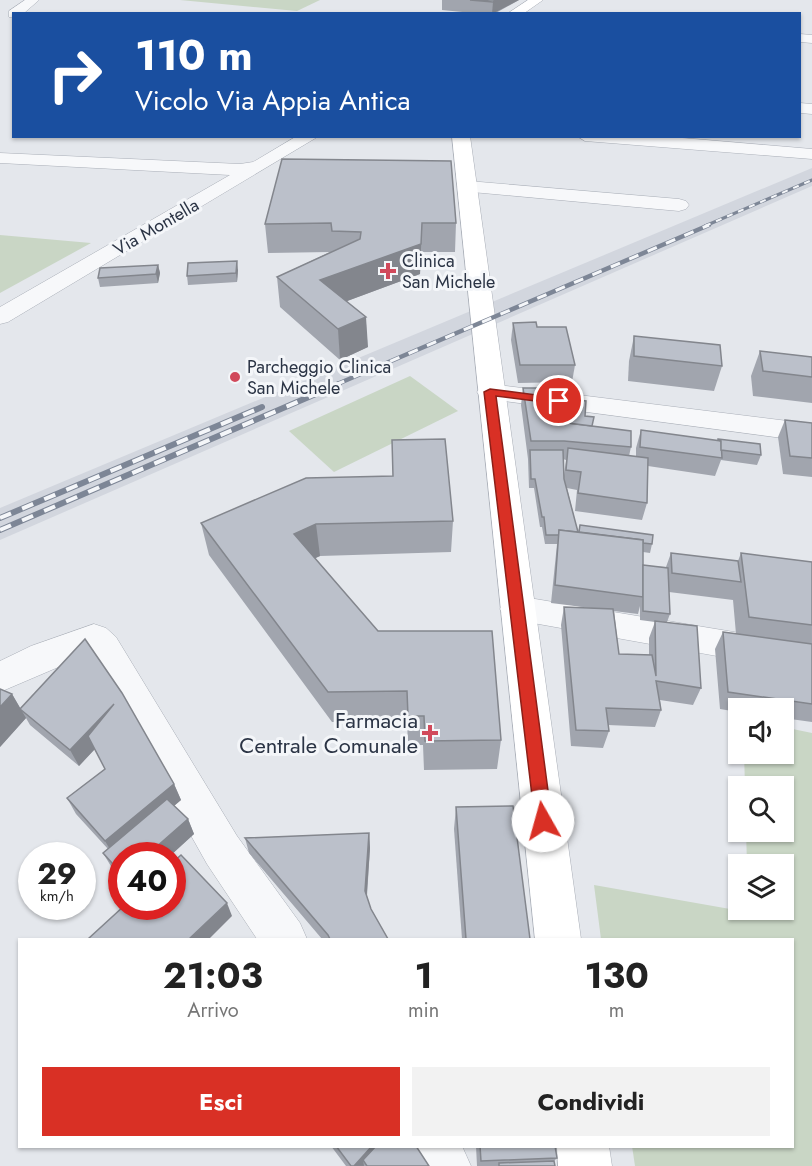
<!DOCTYPE html>
<html lang="it">
<style>
body{margin:0;font-family:Jost,sans-serif;background:#f2f2f2;color:#222;height:100vh;display:flex;flex-direction:column;font-size:22px;white-space:nowrap}
*{box-sizing:border-box;margin:0}
p{font-size:20px;color:#767676}
.icon{flex:none;width:33px;height:33px;fill:none;stroke:currentColor;stroke-width:2;stroke-linecap:round;stroke-linejoin:round}
.map{position:relative;flex:1;overflow:hidden}
.side{position:absolute;left:18px;top:938px;width:776px;height:210px;display:flex;flex-direction:column;background:#fff;border-radius:0px;box-shadow:0 2px 4px #0004}
.side>*{flex:none}
.banner{position:absolute;left:12px;top:12px;width:789px;height:126px;border-radius:0px;box-shadow:0 2px 4px #0004;background:#1a4fa0;color:#fff;overflow:hidden}
.buttons{position:absolute;left:728px;top:698px;display:grid;gap:12px}
.buttons a{display:grid;place-items:center;width:66px;height:66px;border-radius:0px;background:#fff;box-shadow:0 2px 4px #0004;font-size:30px}
.speed{position:absolute;left:18px;top:842px;display:flex;gap:12px;font-size:30px;font-weight:700;text-align:center}
.speed>*{display:grid;place-content:center;width:78px;height:78px;border-radius:50%;background:#fff;box-shadow:0 2px 4px #0004;line-height:1}
.speed small{font-size:15px;font-weight:400}
.speed .limit{border:9px solid #d22;background:#fff;color:#111}
.pin{position:absolute;display:grid;place-items:center;width:51px;height:51px;color:#fff;margin:-26px;border:3px solid #fff;border-radius:50%;box-shadow:0 2px 6px #0007}
.me{position:absolute;width:66px;margin:-33px;rotate:353deg;stroke-linejoin:round;filter:drop-shadow(0 0 4px #0008)}
.turn{display:flex;align-items:center;gap:21px;height:126px;padding:0 24px;font-size:27px}
.turn .icon{width:78px;height:78px;stroke-width:2.5}
.turn b{display:block;font-size:42px;line-height:51px}
.eta{display:flex;justify-content:space-evenly;align-items:center;height:102px;text-align:center}
.eta b{font-size:36px;font-weight:700;line-height:42px}
.primary-button{display:flex;gap:12px;margin-top:auto;padding:12px 24px}
.primary-button a{flex:1;height:69px;border-radius:0px;background:#d93025;color:#fff;font-size:24px;font-weight:700;line-height:69px;text-align:center}
.primary-button a+a{background:#f2f2f2;color:#222}
.map>svg:first-child{display:block}
</style>
<div class="map">
<svg width="812" height="1166" viewBox="0 0 812 1166">
<rect width="100%" height="100%" fill="#e4e7ec"/>
<polygon fill="#d2d6de" points="812,168 812,186 0,540 0,508"/>
<g fill="#c9d6c5">
<polygon points="180,0 320,0 297,11"/>
<polygon points="0,235 91,243 0,293"/>
<polygon points="410,376 458,411 334,472 289,431"/>
<polygon points="783,727 812,733 812,1166 635,1166 632,1146 792,1146 792,939 601,939 594,885 747,912 747,909 783,909 783,864 747,864 746,831 783,831 783,786 745,786 744,753 783,753"/>
</g>
<g fill="none" stroke-linecap="round" stroke-linejoin="round">
<defs>
<g id="street">
<polygon points="25,0 39,0 23,14 14,14 14,18 9,17 9,11"/>
<polygon points="800,34 812,35 812,43 800,42"/>
<polygon points="800,103 812,104 812,114 800,113"/>
<polygon points="297,136 319,136 8,322 0,324 0,307 230,175 0,163 0,153 240,164 253,162"/>
<polygon points="577,136 659,136 812,149 812,159 585,141"/>
<polygon points="468,181 679,199 686,201 689,205 686,209 679,211 461,191 458,187"/>
<polygon points="490,384 812,424 812,442 481,398 477,392 481,386"/>
<polygon points="517,596 812,645 812,673 505,618 500,609 505,600"/>
<polygon points="94,624 106,628 116,637 237,836 300,923 307,939 257,939 207,864 89,654 0,692 0,661 31,646"/>
<polygon points="403,1146 462,1146 471,1166 412,1166"/>
</g>
<g id="secondary">
<polygon points="528,0 543,0 523,14 507,14"/>
<polygon points="452,136 470,136 581,939 535,939"/>
<polygon points="557,1146 609,1146 612,1166 558,1166"/>
</g>
</defs>
<use href="#street" stroke="#a9aeb7" stroke-width="1"/>
<use href="#secondary" stroke="#a9aeb7" stroke-width="1"/>
<use href="#street" fill="#f7f8fa" fill-rule="evenodd"/>
<use href="#secondary" fill="#fff" fill-rule="evenodd"/>
<defs>
<polyline id="rail-far2" points="705,226 812,180"/>
<polyline id="rail-far1" points="335,385 709,225"/>
<g id="rail">
<polyline points="0,518 262,407"/>
<polyline points="0,530 339,384"/>
</g>
</defs>
<use href="#rail-far2" stroke="#7d8696" stroke-width="3"/>
<use href="#rail-far1" stroke="#7d8696" stroke-width="4.5"/>
<use href="#rail" stroke="#7d8696" stroke-width="6"/>
<use href="#rail-far2" stroke="#f4f6f9" stroke-width="2" stroke-dasharray="6" stroke-linecap="butt"/>
<use href="#rail-far1" stroke="#f4f6f9" stroke-width="3" stroke-dasharray="10" stroke-linecap="butt"/>
<use href="#rail" stroke="#f4f6f9" stroke-width="4" stroke-dasharray="12" stroke-linecap="butt"/>
</g>
<g fill="#a1a5ae" fill-rule="evenodd">
<polygon points="442,0 519,0 494,14 483,14 442,10"/>
<polygon points="456,223 455,252 421,252 420,274 347,301 368,347 340,360 280,307 277,277 330,252 268,253 265,224"/>
<polygon points="158,265 160,273 158,283 100,287 98,278"/>
<polygon points="238,270 237,282 188,285 187,276"/>
<polygon points="513,323 537,327 575,365 572,382 518,383 511,340"/>
<polygon points="634,336 722,366 714,391 628,381 629,361"/>
<polygon points="760,351 812,357 812,403 753,396 751,376"/>
<path d="M 523,388 L 554,397 L 585,416 L 592,426 L 631,447 L 629,456 L 636,457 L 636,448 L 641,430 L 761,455 L 757,465 L 721,460 L 715,476 L 648,466 L 647,503 L 642,520 L 575,511 L 577,490 L 567,488 L 578,532 L 580,525 L 652,544 L 650,553 L 643,552 L 643,566 L 666,567 L 671,553 L 738,561 L 741,553 L 812,562 L 812,722 L 783,718 L 783,708 L 738,708 L 738,712 L 720,709 L 715,649 L 723,632 L 736,634 L 733,600 L 669,592 L 670,614 L 667,622 L 701,688 L 693,705 L 660,700 L 661,710 L 655,727 L 608,725 L 609,731 L 603,748 L 571,746 L 561,625 L 564,607 L 591,608 L 551,603 L 557,544 L 545,544 L 542,527 L 540,527 L 534,488 L 529,488 L 528,459 L 521,405 ZM 563,459 L 566,460 L 564,475 ZM 640,606 L 640,620 L 655,622 L 649,638 L 649,655 L 619,654 L 614,611 L 638,614 Z"/>
<polygon points="785,420 812,423 812,477 783,474 778,437"/>
<polygon points="392,440 453,521 451,552 320,556 315,558 378,631 501,740 497,769 424,770 423,745 408,745 407,721 332,722 209,555 201,523 393,476"/>
<polygon points="0,689 12,694 20,708 174,784 181,800 174,806 188,819 194,834 171,855 122,855 122,879 112,868 103,853 108,849 76,814 67,798 105,769 95,749 79,766 30,725 26,718 0,747"/>
<polygon points="456,807 530,939 462,939 454,829"/>
<polygon points="369,833 370,848 367,896 371,909 388,939 322,939 249,853 245,838"/>
<polygon points="331,1146 416,1146 429,1166 346,1166"/>
<polygon points="476,1146 555,1146 557,1158 554,1161 555,1166 477,1166"/>
</g>
<g fill="#83868d">
<polygon points="497,0 519,0 492,14 493,2"/>
<polygon points="422,223 420,274 323,310 320,280"/>
<polygon points="237,261 238,270 237,282 236,273"/>
<polygon points="158,265 160,273 158,283 156,274"/>
<polygon points="366,317 368,347 340,360 338,329"/>
<polygon points="316,524 320,556 299,566 294,534"/>
<polygon points="12,694 26,718 0,747 0,707"/>
<polygon points="114,704 121,721 79,766 70,750"/>
<polygon points="174,784 181,800 114,856 105,841"/>
<polygon points="188,819 194,834 171,855 147,855"/>
<polygon points="369,833 370,848 366,905 365,891"/>
<polygon points="227,903 232,916 209,939 189,939"/>
<polygon points="372,1146 383,1146 363,1160 364,1166 354,1166"/>
</g>
<g fill="#bbc0ca" stroke="#83868d" stroke-width="1.5">
<polygon points="470,0 497,0 493,2"/>
<polygon points="282,159 451,161 456,223 422,223 421,244 320,280 366,317 338,329 277,277 360,239 361,232 332,231 331,223 265,224"/>
<polygon points="237,261 236,273 187,276 188,263"/>
<polygon points="158,265 156,274 98,278 100,268"/>
<polygon points="536,322 537,327 566,327 575,365 520,365 513,323"/>
<polygon points="634,336 720,345 722,366 634,356"/>
<polygon points="760,351 812,357 812,377 763,371"/>
<polygon points="523,388 552,388 560,422 631,431 631,447 564,441 531,441"/>
<polygon points="554,397 586,401 585,416 594,417 592,426 560,422"/>
<polygon points="785,420 812,423 812,458 790,456"/>
<polygon points="641,430 721,441 722,458 640,447"/>
<polygon points="445,439 453,521 316,524 294,534 378,631 492,631 501,740 425,741 424,716 408,716 407,691 328,692 201,523 306,478 393,476 392,440"/>
<polygon points="718,439 760,444 761,455 721,450 721,441 718,440"/>
<polygon points="568,448 648,458 647,503 578,493 581,472 566,470"/>
<polygon points="530,450 563,450 564,479 578,532 559,530 559,535 546,535 544,517 542,517 535,479 531,479"/>
<polygon points="580,525 653,535 652,544 643,543 643,540 579,532"/>
<polygon points="559,530 643,540 643,597 555,585"/>
<polygon points="671,553 738,561 741,582 672,573"/>
<polygon points="741,553 812,562 812,625 749,617"/>
<polygon points="643,565 668,568 670,614 643,611"/>
<polygon points="564,607 613,609 619,654 652,655 656,676 655,621 697,626 701,688 656,681 661,710 606,708 609,731 576,730"/>
<polygon points="723,632 812,644 812,704 728,692"/>
<polygon points="85,639 122,693 174,784 105,841 67,798 105,769 88,736 114,704 70,750 20,709"/>
<polygon points="0,689 12,694 0,707"/>
<polygon points="167,799 188,819 147,855 122,855 122,874 103,853"/>
<polygon points="513,806 530,939 466,939 456,807"/>
<polygon points="369,833 365,891 371,909 388,939 330,939 328,935 245,838"/>
<polygon points="181,855 227,903 189,939 88,939 124,906 172,906 172,863"/>
<polygon points="336,1146 372,1146 354,1166 351,1166"/>
<polygon points="376,1146 416,1146 429,1166 367,1166 363,1160"/>
<polygon points="480,1146 555,1146 557,1158 481,1161"/>
<polygon points="554,1161 555,1166 499,1166 499,1163"/>
</g>
<polygon fill="#d93025" stroke="#8d1f18" stroke-width="1.5" points="490,389 559,398 564,401 559,404 496,396 552,821 549,827 543,829 537,827 535,821 484,392"/>
<g fill="#d1495b" stroke="#f4f6f9" stroke-width="2">
<path d="M385 262h6v6h6v6h-6v6h-6v-6h-6v-6h6z"/>
<circle cx="235" cy="377" r="6"/>
<path d="M427 724h6v6h6v6h-6v6h-6v-6h-6v-6h6z"/>
</g>
<g text-anchor="middle" dominant-baseline="central" stroke-width="6" stroke-linejoin="round" paint-order="stroke">
<g font-size="18" fill="#2b3445" stroke="#f4f6f9">
<text transform="translate(156 227) rotate(-30)">Via Montella</text>
</g>
<g font-size="18" fill="#2b3445" stroke="#f4f6f9" text-anchor="start">
<text x="402" y="261">Clinica<tspan x="402" dy="21">San Michele</tspan></text>
<text x="247" y="367">Parcheggio Clinica<tspan x="247" dy="21">San Michele</tspan></text>
</g>
<g font-size="22" fill="#2b3445" stroke="#f4f6f9" text-anchor="end">
<text x="418" y="720">Farmacia<tspan x="418" dy="25">Centrale Comunale</tspan></text>
</g>
</g>
</svg>
<div class="buttons">
<a><svg class="icon" aria-label="sound" viewBox="0 0 24 24"><path d="M4 9h4l5-4v14l-5-4H4zM17 9q2 3 0 6"/></svg></a>
<a><svg class="icon" aria-label="search" viewBox="0 0 24 24"><circle cx="10" cy="10" r="6"/><path d="M15 15l6 6"/></svg></a>
<a><svg class="icon" aria-label="layers" viewBox="0 0 24 24"><path d="M12 4l9 5-9 5-9-5zM3 14l9 5 9-5"/></svg></a>
</div>
<div class="speed"><div>29<small>km/h</small></div><div class="limit">40</div></div>
<div class="pin" style="left:559px;top:401px;background:#d93025"><svg class="icon" aria-label="arrive" viewBox="0 0 24 24"><path d="M6 21V4h12l-3 4 3 4H6"/></svg></div>
<svg class="me" style="left:543px;top:821px" viewBox="-20 -20 40 40"><circle r="19" fill="#fff"/><path d="M0-13L10 11 0 6-10 11z" fill="#d93025"/></svg>
<div class="banner">
<div class="turn"><svg class="icon" aria-label="right" viewBox="0 0 24 24"><path d="M7 20v-9h11M14 6l5 5-5 5"/></svg><div><b>110 m</b>Vicolo Via Appia Antica</div></div>
</div>
<section class="side">
<div class="eta">
<div><b>21:03</b><p>Arrivo</p></div>
<div><b>1</b><p>min</p></div>
<div><b>130</b><p>m</p></div>
</div>
<div class="primary-button"><a>Esci</a><a>Condividi</a></div>
</section>
</div>
